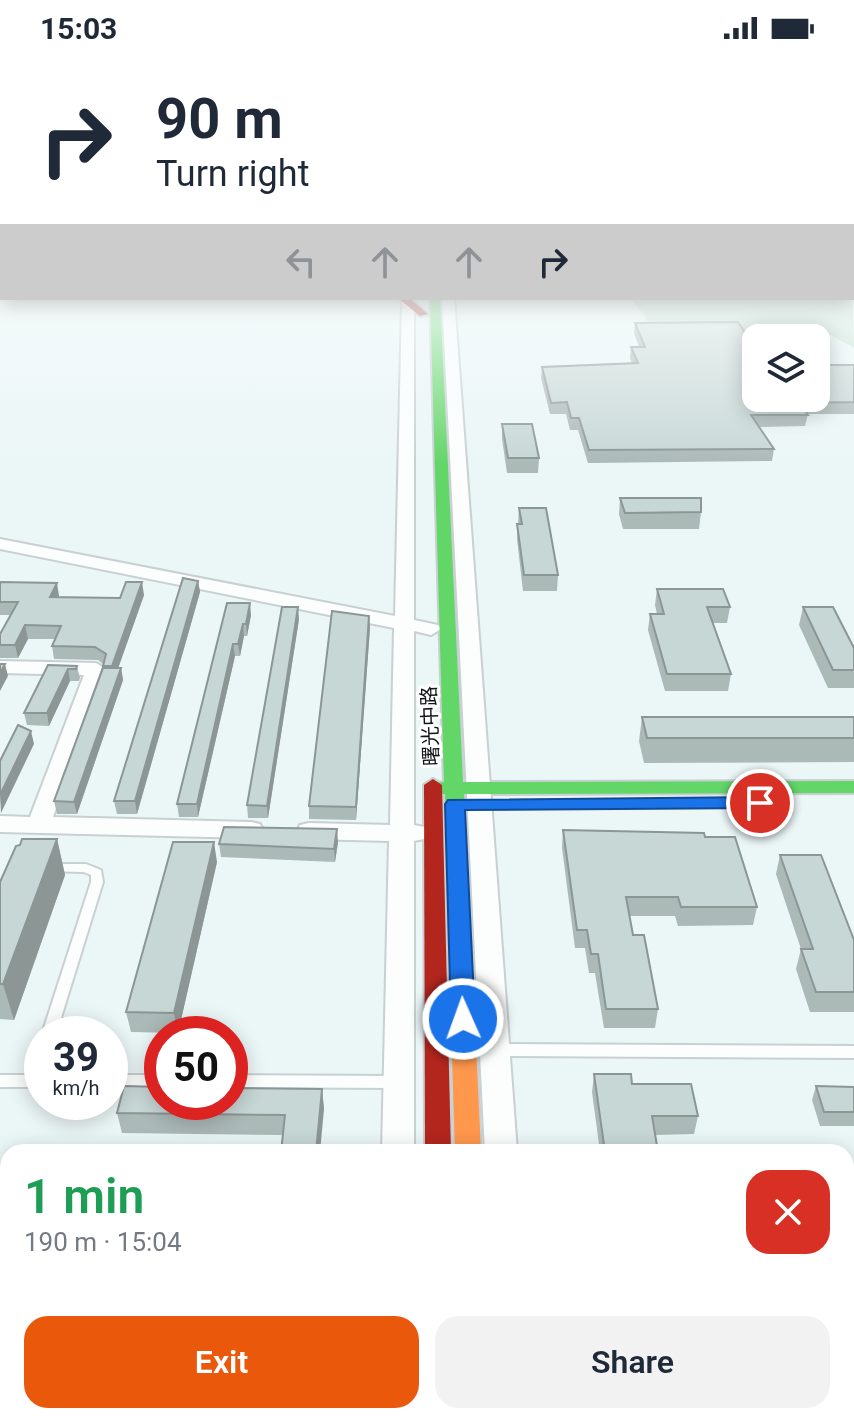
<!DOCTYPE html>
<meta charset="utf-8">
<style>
body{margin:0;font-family:Roboto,"Noto Sans SC",sans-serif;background:#f2f2f3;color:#1f2937;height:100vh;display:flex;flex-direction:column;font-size:30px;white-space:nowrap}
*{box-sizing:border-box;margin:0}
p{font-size:26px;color:#747a83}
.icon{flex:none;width:44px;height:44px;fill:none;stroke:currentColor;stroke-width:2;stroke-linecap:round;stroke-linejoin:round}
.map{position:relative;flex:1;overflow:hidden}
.panel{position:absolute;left:0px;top:1088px;width:854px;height:280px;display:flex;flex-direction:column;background:#fff;border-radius:24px 24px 0 0;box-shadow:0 4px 20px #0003}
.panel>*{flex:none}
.banner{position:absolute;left:0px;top:0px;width:854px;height:244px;box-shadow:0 4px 20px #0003;background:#fff;color:#1f2937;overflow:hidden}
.fabs{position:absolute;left:742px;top:268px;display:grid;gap:16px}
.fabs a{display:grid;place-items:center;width:88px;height:88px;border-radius:16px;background:#fff;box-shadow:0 4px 20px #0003;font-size:40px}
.speed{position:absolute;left:24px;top:960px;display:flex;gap:16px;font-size:40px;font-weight:700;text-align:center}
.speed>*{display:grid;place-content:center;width:104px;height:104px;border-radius:50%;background:#fff;box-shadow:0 4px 20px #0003;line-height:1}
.speed small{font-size:20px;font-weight:400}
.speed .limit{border:12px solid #d22;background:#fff;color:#111}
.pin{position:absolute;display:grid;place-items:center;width:68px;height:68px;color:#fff;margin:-34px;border:4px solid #fff;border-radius:50%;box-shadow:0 2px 8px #0007}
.me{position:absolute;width:88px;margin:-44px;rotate:358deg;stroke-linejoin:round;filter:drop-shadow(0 0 6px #0008)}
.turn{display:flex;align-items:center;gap:28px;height:168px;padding:0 24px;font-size:36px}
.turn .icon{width:104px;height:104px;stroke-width:2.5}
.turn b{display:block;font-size:56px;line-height:68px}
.lanes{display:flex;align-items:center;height:76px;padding:0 24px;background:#0003;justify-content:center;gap:40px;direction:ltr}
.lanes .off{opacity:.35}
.round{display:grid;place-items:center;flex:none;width:84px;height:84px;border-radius:24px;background:#f2f2f3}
.summary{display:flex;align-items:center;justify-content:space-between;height:136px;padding:0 24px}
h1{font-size:48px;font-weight:600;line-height:60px;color:#1e9e55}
.primary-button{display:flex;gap:16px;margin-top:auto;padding:16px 24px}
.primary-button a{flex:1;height:92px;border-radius:24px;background:#ea580c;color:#fff;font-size:32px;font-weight:600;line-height:92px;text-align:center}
.primary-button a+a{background:#f2f2f3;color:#1f2937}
.status{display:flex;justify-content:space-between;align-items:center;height:56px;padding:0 40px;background:#fff;direction:ltr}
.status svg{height:22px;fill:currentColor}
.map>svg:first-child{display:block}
</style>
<div class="status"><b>15:03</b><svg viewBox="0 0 49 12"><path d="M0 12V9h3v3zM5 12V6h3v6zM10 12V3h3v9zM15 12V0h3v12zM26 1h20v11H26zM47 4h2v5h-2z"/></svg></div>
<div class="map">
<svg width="854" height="1368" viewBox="0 0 854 1368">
<rect width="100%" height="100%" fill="#ebf6f7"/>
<polygon fill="#c4e0d0" points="852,218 854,292 825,276 653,275 642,256 629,242 852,242"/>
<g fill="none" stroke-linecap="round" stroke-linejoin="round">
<defs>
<g id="lane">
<polygon points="49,808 86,808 101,814 103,826 56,978 42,978 91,826 91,819 84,816 45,815 43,812 45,809"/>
<polygon points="497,988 854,990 854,1002 497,1000 492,998 490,994 492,990"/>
<polygon points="42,993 42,1031 0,1031 0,1019 28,1019 37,995"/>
<rect x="110" y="1019" width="52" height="12"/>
<polygon points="230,1019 397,1020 402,1022 404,1026 402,1030 397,1032 230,1031"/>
</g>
<g id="street">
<polygon points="408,242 414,246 414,564 438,569 441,573 431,579 414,575 414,769 424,771 427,777 424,783 414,785 414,1096 382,1096 389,785 309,783 300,781 297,775 300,769 309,767 390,769 394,572 0,493 0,483 395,560 402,246"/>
<polygon points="442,242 454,242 517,1096 485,1096"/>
<polygon points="0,605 96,607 106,613 53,761 251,766 260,768 263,774 260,780 251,782 0,776 0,760 30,761 84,619 0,617"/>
<polygon points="377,1360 415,1360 414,1368 376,1368"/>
<polygon points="498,1360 536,1360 537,1368 499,1368"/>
</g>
<g id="fast">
<rect x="0" y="226" width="2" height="6"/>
<polygon points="430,242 440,242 463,726 854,725 854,737 464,738 470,864 467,869 459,872 451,869 448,864 445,738 426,736 424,732 426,728 444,726"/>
<polygon points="427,1360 457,1360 458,1368 426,1368"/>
</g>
<g id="slow">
<polygon points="459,856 467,859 470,864 481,1096 455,1096 448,864 451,859"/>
<polygon points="462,1360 492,1360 494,1368 462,1368"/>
</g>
<g id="jam">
<polygon points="398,242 409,242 428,258 420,260"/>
<polygon points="433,723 442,729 451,1096 425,1096 424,729"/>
</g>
</defs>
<use href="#lane" stroke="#c8d0d1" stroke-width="4"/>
<use href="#street" stroke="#c8d0d1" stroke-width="4"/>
<use href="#fast" stroke="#c8d0d1" stroke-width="4"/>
<use href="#slow" stroke="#c8d0d1" stroke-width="4"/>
<use href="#jam" stroke="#c8d0d1" stroke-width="4"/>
<use href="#lane" fill="#fcfefe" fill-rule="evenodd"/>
<use href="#street" fill="#fcfefe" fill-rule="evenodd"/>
<use href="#fast" fill="#63d668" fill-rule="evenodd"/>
<use href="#slow" fill="#ff974d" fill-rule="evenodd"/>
<use href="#jam" fill="#b3261e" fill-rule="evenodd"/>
</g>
<g fill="#abb9b7">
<polygon points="635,267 756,342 828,309 854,309 854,358 808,358 805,370 759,371 774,393 772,405 588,407 578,374 570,374 566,358 550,358 541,322 542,311 632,307 630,302 631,291 639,291 634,277"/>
<polygon points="779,271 808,282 778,282"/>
<polygon points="502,368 539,402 538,417 507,417 502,383"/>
<polygon points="620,442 701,456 699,473 623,473 619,458"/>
<polygon points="519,452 558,519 557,535 523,535 517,483"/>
<polygon points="198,525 200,536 137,758 117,758 114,745"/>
<polygon points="0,526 59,540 59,542 120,542 144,539 118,612 121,612 123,624 77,758 57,758 54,745 103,608 98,604 54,603 52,590 55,583 28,583 18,602 0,602 0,578 11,559 0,559"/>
<polygon points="657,533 730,551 727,567 713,567 731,618 728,635 665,635 648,574 650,558 657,558 655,549"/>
<polygon points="227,547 251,559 247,580 244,580 240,600 235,600 198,761 179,761 177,748"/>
<polygon points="803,551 854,592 854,632 828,632 799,569"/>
<polygon points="299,563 268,762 248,762 247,749"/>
<polygon points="370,572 356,764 309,763 309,750"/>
<polygon points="48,609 77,610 80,622 79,625 70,625 49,670 27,669 24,657"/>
<polygon points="642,661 854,661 854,706 644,707 639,685"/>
<polygon points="563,774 705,781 757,851 753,869 678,870 675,860 630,860 633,879 658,953 655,972 604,972 595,917 589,917 585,892 575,892 562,792"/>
<polygon points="57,783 65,819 14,964 0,963 0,826"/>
<polygon points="338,786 335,806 221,801 219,788"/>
<polygon points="780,799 854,884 854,956 810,956 796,913 801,893 776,818"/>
<polygon points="217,806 178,977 131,976 126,956"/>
<polygon points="594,1018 632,1028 698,1060 694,1078 655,1079 659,1096 600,1096 592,1036"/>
<polygon points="816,1030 854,1031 854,1070 820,1070 812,1044"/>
<polygon points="322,1033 324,1053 283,1079 122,1077 117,1057"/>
<polygon points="846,1130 854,1130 854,1368 841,1368 839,1360 846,1360 846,1201 850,1201 846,1185"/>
<polygon points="632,1360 710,1360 712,1368 634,1368"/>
</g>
<g fill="#8b9695">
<polygon points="198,525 200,536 137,758 135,745"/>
<polygon points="142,526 144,539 114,624 112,610"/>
<polygon points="57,527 59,540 53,554 50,541"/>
<polygon points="250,547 251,559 247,580 246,568"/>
<polygon points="298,551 299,563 268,762 267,750"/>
<polygon points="369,560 370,572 356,764 356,751"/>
<polygon points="243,568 244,580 240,600 238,588"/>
<polygon points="25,569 28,583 18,602 15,589"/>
<polygon points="233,588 235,600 198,761 197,748"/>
<polygon points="5,608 8,620 0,635 0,617"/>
<polygon points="121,612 123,624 77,758 74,746"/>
<polygon points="68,613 70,625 49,670 47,657"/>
<polygon points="31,675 34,688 1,757 0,739"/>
<polygon points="337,773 338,786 335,806 334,793"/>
<polygon points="57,783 65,819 14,964 3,928"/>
<polygon points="214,786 217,806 178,977 174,957"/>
<polygon points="322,1033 324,1053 320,1096 316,1096"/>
<polygon points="83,1360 90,1360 88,1368 81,1368"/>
</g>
<g fill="#c7d7d5" stroke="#8b9695" stroke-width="2">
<polygon points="738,266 756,294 756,342 816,342 816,292 828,309 854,309 854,346 800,347 808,359 751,359 774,393 589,394 579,362 571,362 567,346 551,347 542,311 638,307 631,291 645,291 635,267"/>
<polygon points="779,271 800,271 808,282 787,282"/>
<polygon points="502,368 532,368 539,402 508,402"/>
<polygon points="620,442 701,442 701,456 625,457"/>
<polygon points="519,452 546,452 558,519 524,519 517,468 522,468"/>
<polygon points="183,522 198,525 135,745 114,745"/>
<polygon points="0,526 57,527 50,541 120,542 126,526 142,526 112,610 103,610 106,598 95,591 52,590 61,570 25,569 15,589 0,589 0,578 18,546 0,546"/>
<polygon points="657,533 723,533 730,551 707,551 731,618 667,618 650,558 664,558"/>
<polygon points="227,547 250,547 246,568 243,568 238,588 233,588 197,748 177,748"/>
<polygon points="282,551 298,551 267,750 247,749"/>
<polygon points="803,551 833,551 854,592 854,614 833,614"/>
<polygon points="332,555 369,560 356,751 309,750"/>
<polygon points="0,608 5,608 0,617"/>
<polygon points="48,609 77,610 76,613 68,613 47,657 24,657"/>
<polygon points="103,612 121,612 74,746 54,745"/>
<polygon points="642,661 854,661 854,682 647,682"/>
<polygon points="18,669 31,675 0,739 0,705"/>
<polygon points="224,771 337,773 334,793 219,788"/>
<polygon points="563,774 704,777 705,781 735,781 757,851 681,851 678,841 626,841 633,879 644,879 658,953 606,953 598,898 591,898 587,874 577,874"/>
<polygon points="22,783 57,783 3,928 0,928 0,826 16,790 20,789"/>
<polygon points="173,786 214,786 174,957 126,956"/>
<polygon points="780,799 821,799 854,884 854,936 816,936 801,893 813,893"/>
<polygon points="594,1018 631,1018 632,1028 691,1028 698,1060 652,1060 658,1096 605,1096"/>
<polygon points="124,1030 162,1031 162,1046 230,1046 230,1032 322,1033 316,1096 281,1096 285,1059 117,1057"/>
<polygon points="816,1030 854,1031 854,1056 824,1056"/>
<polygon points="846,1130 854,1130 854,1163 853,1159 846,1159"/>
<polygon points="846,1201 854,1201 854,1361 846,1331"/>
<polygon points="0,1321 8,1321 8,1360 83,1360 81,1368 0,1368"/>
<polygon points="641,1360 710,1360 712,1368 642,1368"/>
</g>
<linearGradient id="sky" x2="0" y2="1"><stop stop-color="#91bbe5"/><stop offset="0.53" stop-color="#f6fbfb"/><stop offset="1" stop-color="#f6fbfb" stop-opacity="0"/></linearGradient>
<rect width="854" height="408" fill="url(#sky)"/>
<polygon fill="#1a73e8" stroke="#114b97" stroke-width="2" points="760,741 770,747 767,752 465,754 475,963 471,970 463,972 455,970 451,963 445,748 448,744"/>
<g text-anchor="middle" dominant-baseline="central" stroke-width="6" stroke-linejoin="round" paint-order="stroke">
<g font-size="20" fill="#0f1617" stroke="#fff">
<text transform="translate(430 670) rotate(-92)">曙光中路</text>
</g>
</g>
</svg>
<div class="fabs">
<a><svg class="icon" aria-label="layers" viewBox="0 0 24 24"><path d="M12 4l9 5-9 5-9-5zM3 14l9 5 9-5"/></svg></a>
</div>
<div class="speed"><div>39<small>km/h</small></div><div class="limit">50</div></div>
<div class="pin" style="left:760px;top:747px;background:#d93025"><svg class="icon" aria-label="arrive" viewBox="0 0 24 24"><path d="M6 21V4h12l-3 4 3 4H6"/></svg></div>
<svg class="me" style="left:463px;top:963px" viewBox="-20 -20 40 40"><circle r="17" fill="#1a73e8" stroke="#fff" stroke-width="3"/><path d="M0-11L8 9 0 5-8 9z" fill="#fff"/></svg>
<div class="banner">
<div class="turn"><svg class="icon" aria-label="right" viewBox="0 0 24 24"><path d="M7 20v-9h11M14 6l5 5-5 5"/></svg><div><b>90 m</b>Turn right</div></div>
<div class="lanes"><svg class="icon off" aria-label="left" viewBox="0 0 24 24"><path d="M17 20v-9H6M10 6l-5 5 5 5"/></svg><svg class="icon off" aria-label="ahead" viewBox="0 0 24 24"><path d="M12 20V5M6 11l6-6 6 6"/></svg><svg class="icon off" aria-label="ahead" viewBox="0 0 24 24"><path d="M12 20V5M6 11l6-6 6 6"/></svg><svg class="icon" aria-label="right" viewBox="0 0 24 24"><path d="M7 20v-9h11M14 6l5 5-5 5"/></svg></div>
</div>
<section class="panel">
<div class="summary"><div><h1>1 min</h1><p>190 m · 15:04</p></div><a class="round" style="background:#d93025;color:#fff"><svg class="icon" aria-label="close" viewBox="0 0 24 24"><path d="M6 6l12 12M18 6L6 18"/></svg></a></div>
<div class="primary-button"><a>Exit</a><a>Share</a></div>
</section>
</div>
